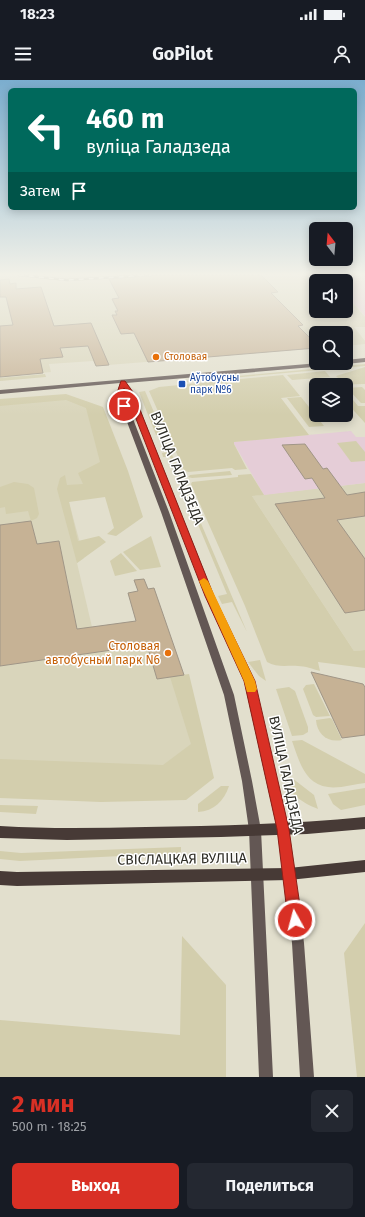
<!DOCTYPE html>
<html lang="ru">
<meta charset="utf-8">
<style>
body{margin:0;font-family:"Fira Sans",sans-serif;background:#242831;color:#f1f3f6;height:100vh;display:flex;flex-direction:column;font-size:15px;white-space:nowrap}
*{box-sizing:border-box;margin:0}
p{font-size:13px;color:#9ea1a6}
.icon{flex:none;width:22px;height:22px;fill:none;stroke:currentColor;stroke-width:2;stroke-linecap:round;stroke-linejoin:round}
.map{position:relative;height:997px;overflow:hidden}
.panel{display:flex;flex-direction:column;background:#171b24;flex:1}
.panel>*{flex:none}
.hud{position:absolute;left:8px;top:8px;width:349px;height:122px;border-radius:6px;box-shadow:0 2px 10px #0003;background:#00695c;color:#fff;overflow:hidden}
.needle{width:26px;rotate:344deg}
.controls{position:absolute;left:309px;top:142px;display:grid;gap:8px}
.controls a{display:grid;place-items:center;width:44px;height:44px;border-radius:6px;background:#171b24;box-shadow:0 2px 10px #0003;font-size:20px}
.pin{position:absolute;display:grid;place-items:center;width:34px;height:34px;color:#fff;margin:-17px;border:2px solid #fff;border-radius:50%;box-shadow:0 1px 4px #0007}
.me{position:absolute;width:44px;margin:-22px;rotate:353deg;stroke-linejoin:round;filter:drop-shadow(0 0 3px #0008)}
.turn{display:flex;align-items:center;gap:14px;height:84px;padding:0 12px;font-size:18px}
.turn .icon{width:52px;height:52px;stroke-width:2.5}
.turn b{display:block;font-size:28px;line-height:34px}
.then{display:flex;align-items:center;height:38px;padding:0 12px;background:#0003;gap:8px;font-size:15px}
.round{display:grid;place-items:center;flex:none;width:42px;height:42px;border-radius:6px;background:#242831}
.overview{display:flex;align-items:center;justify-content:space-between;height:68px;padding:0 12px}
h1{font-size:24px;font-weight:700;line-height:30px;color:#d93025}
.cta{display:flex;gap:8px;margin-top:auto;padding:8px 12px}
.cta a{flex:1;height:46px;border-radius:6px;background:#d93025;color:#fff;font-size:16px;font-weight:700;line-height:46px;text-align:center}
.cta a+a{background:#242831;color:#f1f3f6}
.status{display:flex;justify-content:space-between;align-items:center;height:28px;padding:0 20px;background:#171b24;direction:ltr}
.status svg{height:11px;fill:currentColor}
header{display:flex;justify-content:space-between;align-items:center;height:52px;padding:0 12px;background:#171b24;font-size:18px;font-weight:700}
.map>svg:first-child{display:block}
</style>
<div class="status"><b>18:23</b><svg viewBox="0 0 49 12"><path d="M0 12V9h3v3zM5 12V6h3v6zM10 12V3h3v9zM15 12V0h3v12zM26 1h20v11H26zM47 4h2v5h-2z"/></svg></div>
<header><svg class="icon" aria-label="menu" viewBox="0 0 24 24"><path d="M4 6h16M4 12h16M4 18h16"/></svg>GoPilot<svg class="icon" aria-label="person" viewBox="0 0 24 24"><circle cx="12" cy="8" r="4"/><path d="M4 21q1-7 8-7t8 7"/></svg></header>
<div class="map">
<svg width="365" height="997" viewBox="0 0 365 997">
<rect width="100%" height="100%" fill="#e2dfcd"/>
<g fill="#d9d5bb">
<polygon points="0,195 337,195 339,200 334,201 316,201 316,231 346,231 346,215 365,237 365,247 354,247 365,261 365,264 346,266 346,253 316,253 316,268 96,286 93,281 49,284 51,292 0,297"/>
<polygon points="67,317 95,327 112,392 69,422 84,478 77,483 92,547 136,541 128,513 138,511 134,500 144,499 148,509 154,508 183,595 196,668 166,697 0,686 0,323"/>
<polygon points="365,403 365,570 354,571 252,416"/>
</g>
<g fill="#e5cdd7">
<polygon points="337,195 365,195 365,236 346,214 346,201 335,201 339,199"/>
<polygon points="351,351 356,357 365,357 365,403 264,415 233,362"/>
</g>
<g fill="#d3cead">
<polygon points="365,284 365,286 185,302 184,301"/>
<polygon points="365,287 365,304 331,305 326,299 338,298 336,296"/>
<polygon points="325,291 330,297 292,300 287,295"/>
<polygon points="45,294 46,297 0,301 0,298"/>
<polygon points="283,295 300,316 281,318 309,355 234,362 234,364 247,389 235,390 232,388 188,392 184,390 149,311 159,307"/>
<polygon points="362,307 365,310 365,323 361,323 347,308"/>
<polygon points="145,311 247,552 232,522 222,524 218,516 227,514 170,377 163,377 162,373 169,372 161,354 156,355 139,312"/>
<polygon points="66,314 103,327 128,391 143,437 116,456 107,454 114,448 105,417 69,422 78,461 99,456 106,462 77,483 57,409 60,398 65,395 67,405 83,404 78,393 100,382 86,328 66,320 0,326 0,319"/>
<polygon points="349,315 358,326 365,326 365,343 346,322 346,316"/>
<polygon points="301,317 324,346 309,347 287,318"/>
<polygon points="356,361 365,372 365,381 351,382 337,363"/>
<polygon points="230,391 232,395 192,398 188,397 190,395"/>
<path d="M 251,394 L 264,415 L 252,416 L 354,571 L 365,570 L 365,588 L 318,582 L 320,591 C 313,589 305,586 298,586 C 288,585 277,588 267,582 L 245,526 L 191,404 L 192,402 L 238,397 L 238,395 Z"/>
<polygon points="14,402 28,404 34,408 39,434 37,438 31,441 28,431 6,434 5,427 0,428 0,407"/>
<polygon points="151,456 161,487 140,490 123,472"/>
<polygon points="121,473 137,491 115,496 110,481"/>
<polygon points="260,580 266,601 259,596 248,582"/>
<polygon points="189,594 214,698 186,720 101,722 0,718 0,679 163,685 191,664 170,597"/>
<polygon points="314,604 330,636 316,637 313,635 303,609 306,605"/>
<polygon points="289,607 295,611 308,647 308,652 303,655 292,656 276,609"/>
<path d="M 330,638 L 332,639 L 342,660 C 327,663 317,654 316,640 Z"/>
<path d="M 302,660 L 365,694 L 365,703 C 355,704 338,709 328,707 C 304,704 299,680 292,661 Z"/>
<path d="M 292,698 L 314,715 L 318,729 C 303,723 291,716 285,699 Z"/>
<path d="M 221,706 L 229,706 C 224,721 214,731 198,732 L 198,724 Z"/>
<polygon points="365,708 365,725 341,730 333,724 328,714"/>
<polygon points="0,725 38,726 36,734 0,732"/>
<polygon points="181,767 181,773 20,781 0,779 0,771 21,773"/>
<polygon points="365,843 365,997 357,997 344,873"/>
<polygon points="182,856 226,905 226,997 0,997 0,940 180,955"/>
</g>
<g fill="#c6b295" stroke="#a09687">
<polygon points="161,195 261,195 278,212 271,213 303,245 298,246 316,264 316,268 148,282 134,253 121,254 112,235 117,235 115,231 118,231 112,219 119,218 109,199"/>
<polygon points="9,199 10,204 16,203 16,209 41,207 54,246 91,243 109,285 96,286 88,266 60,268 63,277 40,279 43,293 0,297 0,246 13,245 6,217 0,217 0,200"/>
<polygon points="305,364 323,389 327,388 347,415 365,412 365,436 337,440 365,479 365,530 345,533 275,424 325,418 312,398 305,399 282,365"/>
<polygon points="31,441 37,464 59,461 77,549 136,541 128,513 138,511 134,500 144,499 148,509 154,508 184,595 157,599 147,565 0,586 0,445"/>
<polygon points="311,592 363,604 365,607 365,655 342,658"/>
</g>
<g fill="none" stroke-linecap="round" stroke-linejoin="round">
<g fill="#635754" fill-rule="evenodd">
<polygon points="365,278 365,282 346,284 344,283 346,283 346,280"/>
<polygon points="319,283 340,283 337,285 126,303 133,312 214,516 254,601 289,749 304,863 314,997 300,997 292,863 277,749 244,601 206,516 127,312 124,308 123,313 169,432 234,615 252,701 261,750 273,997 259,997 249,750 242,701 224,615 161,432 121,326 117,313 120,303 0,314 0,310"/>
</g>
<g fill="#473a36" fill-rule="evenodd">
<path d="M 365,737 L 365,749 L 307,754 L 221,757 L 67,760 L 0,758 L 0,746 C 49,749 97,748 146,747 C 219,746 292,744 365,737 Z"/>
<polygon points="365,780 365,792 289,800 17,806 0,805 0,791 17,792 289,788"/>
</g>
<defs>
<polyline id="rail" points="19,195 67,200 151,195"/>
</defs>
<use href="#rail" stroke="#7b796d" stroke-width="2.5"/>
<use href="#rail" stroke="#fff" stroke-width="1.5" stroke-dasharray="5" stroke-linecap="butt"/>
</g>
<linearGradient id="sky" x2="0" y2="1"><stop stop-color="#7badce"/><stop offset="0.58" stop-color="#f2f1e8"/><stop offset="1" stop-color="#f2f1e8" stop-opacity="0"/></linearGradient>
<rect width="365" height="335" fill="url(#sky)"/>
<polygon fill="#d93025" stroke="#8d1f18" points="121,301 125,301 133,312 214,516 255,601 289,749 302,840 300,845 295,847 290,845 288,840 277,749 244,601 205,516 124,308 123,313 128,326 124,328 121,326 117,313"/>
<polygon fill="#f59e0b" points="204,498 208,501 255,601 257,609 255,612 247,612 244,601 199,501"/>
<g fill="#e8710a" stroke="#fff" stroke-width="1.5">
<circle cx="156" cy="277" r="4"/>
<circle cx="168" cy="573" r="4"/>
</g>
<rect fill="#1a4fb4" stroke="#fff" stroke-width="1.5" x="178" y="300" width="8" height="8" rx="2"/>
<g text-anchor="middle" dominant-baseline="central" stroke-width="3" stroke-linejoin="round" paint-order="stroke">
<g font-size="10" fill="#c56008" stroke="#fff" text-anchor="start">
<text x="164" y="277">Столовая</text>
</g>
<g font-size="10" fill="#164399" stroke="#fff" text-anchor="start">
<text x="190" y="298">Аўтобусны<tspan x="190" dy="12">парк №6</tspan></text>
</g>
<g font-size="12" fill="#c56008" stroke="#fff" text-anchor="end">
<text x="160" y="566">Столовая<tspan x="160" dy="14">автобусный парк N6</tspan></text>
</g>
<g font-size="14" fill="#2e2d26" stroke="#fff">
<text transform="translate(177 388) rotate(68)">ВУЛІЦА ГАЛАДЗЕДА</text>
<text transform="translate(286 695) rotate(78)">ВУЛІЦА ГАЛАДЗЕДА</text>
<text transform="translate(182 779) rotate(-1)">СВІСЛАЦКАЯ ВУЛІЦА</text>
</g>
</g>
</svg>
<div class="controls">
<a><svg class="needle" viewBox="-14 -14 28 28"><path d="M0-13l5 13h-10z" fill="#e53935"/><path d="M0 13l5-13h-10z" fill="#9ea1a6"/></svg></a>
<a><svg class="icon" aria-label="sound" viewBox="0 0 24 24"><path d="M4 9h4l5-4v14l-5-4H4zM17 9q2 3 0 6"/></svg></a>
<a><svg class="icon" aria-label="search" viewBox="0 0 24 24"><circle cx="10" cy="10" r="6"/><path d="M15 15l6 6"/></svg></a>
<a><svg class="icon" aria-label="layers" viewBox="0 0 24 24"><path d="M12 4l9 5-9 5-9-5zM3 14l9 5 9-5"/></svg></a>
</div>
<div class="pin" style="left:124px;top:326px;background:#d93025"><svg class="icon" aria-label="arrive" viewBox="0 0 24 24"><path d="M6 21V4h12l-3 4 3 4H6"/></svg></div>
<svg class="me" style="left:295px;top:840px" viewBox="-20 -20 40 40"><circle r="17" fill="#d93025" stroke="#fff" stroke-width="3"/><path d="M0-11L8 9 0 5-8 9z" fill="#fff"/></svg>
<div class="hud">
<div class="turn"><svg class="icon" aria-label="left" viewBox="0 0 24 24"><path d="M17 20v-9H6M10 6l-5 5 5 5"/></svg><div><b>460 m</b>вуліца Галадзеда</div></div>
<div class="then">Затем<svg class="icon" aria-label="arrive" viewBox="0 0 24 24"><path d="M6 21V4h12l-3 4 3 4H6"/></svg></div>
</div>
</div>
<section class="panel">
<div class="overview"><div><h1>2 мин</h1><p>500 m · 18:25</p></div><a class="round"><svg class="icon" aria-label="close" viewBox="0 0 24 24"><path d="M6 6l12 12M18 6L6 18"/></svg></a></div>
<div class="cta"><a>Выход</a><a>Поделиться</a></div>
</section>
